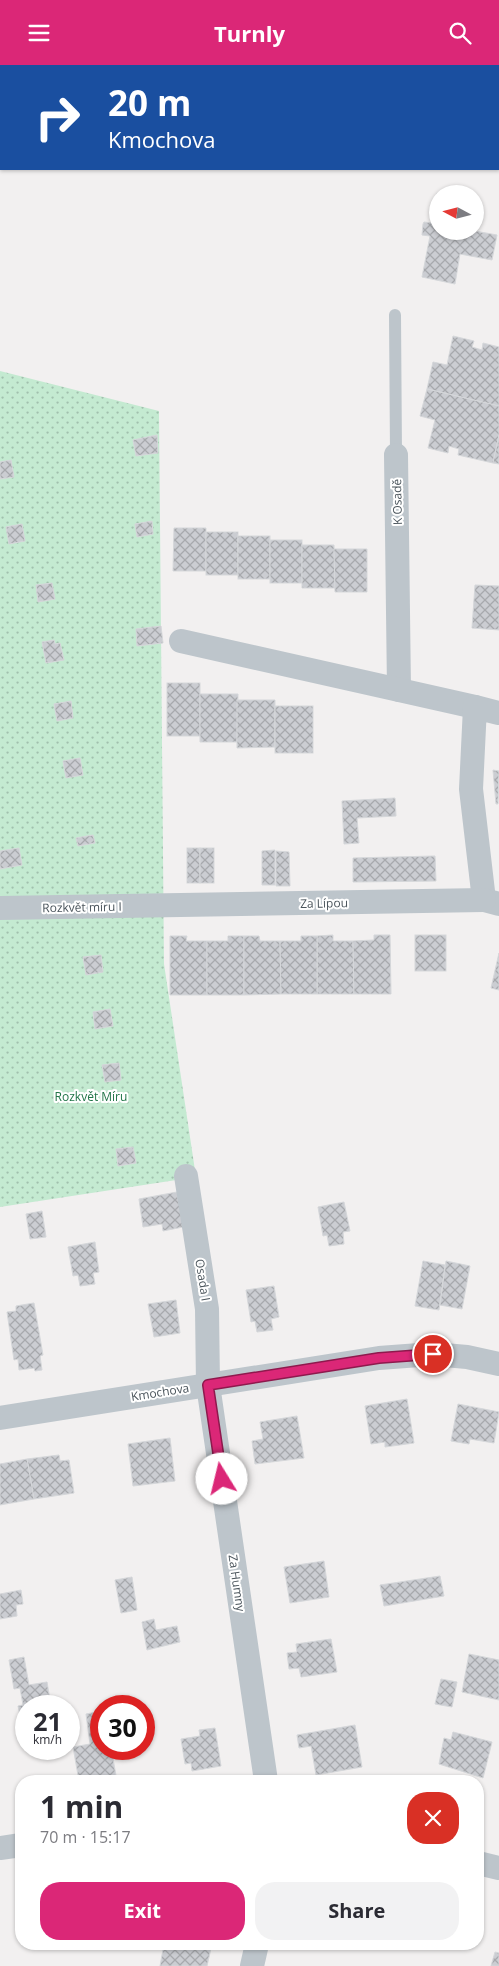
<!DOCTYPE html>
<meta charset="utf-8">
<style>
body{margin:0;font-family:"Open Sans",sans-serif;background:#f2f2f3;color:#2b2b33;height:100vh;display:flex;flex-direction:column;font-size:19px;white-space:nowrap}
*{box-sizing:border-box;margin:0}
p{font-size:16px;color:#7c7c81}
.icon{flex:none;width:28px;height:28px;fill:none;stroke:currentColor;stroke-width:2;stroke-linecap:round;stroke-linejoin:round}
.map{position:relative;flex:1;overflow:hidden}
.drawer{position:absolute;left:15px;top:1710px;width:469px;height:175px;display:flex;flex-direction:column;background:#fff;border-radius:20px;box-shadow:0 1px 4px #0004}
.drawer>*{flex:none}
.banner{position:absolute;left:0px;top:0px;width:500px;height:105px;box-shadow:0 1px 4px #0004;background:#1a4fa0;color:#fff;overflow:hidden}
.needle{width:32px;rotate:277deg}
.fabs{position:absolute;left:429px;top:120px;display:grid;gap:10px}
.fabs a{display:grid;place-items:center;width:55px;height:55px;border-radius:50%;background:#fff;box-shadow:0 1px 4px #0004;font-size:25px}
.speed{position:absolute;left:15px;top:1630px;display:flex;gap:10px;font-size:25px;font-weight:700;text-align:center}
.speed>*{display:grid;place-content:center;width:65px;height:65px;border-radius:50%;background:#fff;box-shadow:0 1px 4px #0004;line-height:1}
.speed small{font-size:12px;font-weight:400}
.speed .limit{border:8px solid #d22;background:#fff;color:#111}
.pin{position:absolute;display:grid;place-items:center;width:42px;height:42px;color:#fff;margin:-21px;border:2px solid #fff;border-radius:50%;box-shadow:0 1px 5px #0007}
.me{position:absolute;width:55px;margin:-28px;rotate:351deg;stroke-linejoin:round;filter:drop-shadow(0 0 4px #0008)}
.turn{display:flex;align-items:center;gap:18px;height:105px;padding:0 25px;font-size:22px}
.turn .icon{width:65px;height:65px;stroke-width:2.5}
.turn b{display:block;font-size:35px;line-height:42px}
.round{display:grid;place-items:center;flex:none;width:52px;height:52px;border-radius:20px;background:#f2f2f3}
.headline{display:flex;align-items:center;justify-content:space-between;height:85px;padding:0 25px}
h1{font-size:30px;font-weight:700;line-height:38px}
.action{display:flex;gap:10px;margin-top:auto;padding:10px 25px}
.action a{flex:1;height:58px;border-radius:20px;background:#db2777;color:#fff;font-size:20px;font-weight:700;line-height:58px;text-align:center}
.action a+a{background:#f2f2f3;color:#2b2b33}
header{display:flex;justify-content:space-between;align-items:center;height:65px;padding:0 25px;background:#db2777;color:#fff;font-size:22px;font-weight:700}
.map>svg:first-child{display:block}
</style>
<header><svg class="icon" aria-label="menu" viewBox="0 0 24 24"><path d="M4 6h16M4 12h16M4 18h16"/></svg>Turnly<svg class="icon" aria-label="search" viewBox="0 0 24 24"><circle cx="10" cy="10" r="6"/><path d="M15 15l6 6"/></svg></header>
<div class="map">
<svg width="499" height="1901" viewBox="0 0 499 1901">
<defs>
<pattern id="grass-dots" width="8" height="8" patternUnits="userSpaceOnUse" patternTransform="scale(1.25)"><rect width="8" height="8" fill="#c4ead1"/><path d="M2 2h.1M6 6h.1" fill="none" stroke="#a1c0ad" stroke-width="1.8" stroke-linecap="round"/></pattern>
<pattern id="building-cross-hatch" width="8" height="8" patternUnits="userSpaceOnUse" patternTransform="scale(1.25)"><rect width="8" height="8" fill="#cbcdd2"/><path d="M0 0l8 8M0 8l8-8" fill="none" stroke="#a7a9ad"/></pattern>
</defs>
<rect width="100%" height="100%" fill="#f2f0f0"/>
<polygon fill="url(#grass-dots)" points="0,306 159,346 164,899 196,1112 0,1142"/>
<g fill="url(#building-cross-hatch)" stroke="#d5d7da">
<polygon points="437,128 439,129 438,129 438,166 475,166 497,170 492,195 460,189 455,219 422,212 430,171 422,170 423,159 424,157 432,158"/>
<polygon points="453,271 474,276 472,282 482,285 483,278 499,282 499,341 427,324 433,297 447,300"/>
<polygon points="427,324 499,341 499,370 493,398 458,390 459,384 449,381 448,388 428,383 435,355 420,351"/>
<polygon points="157,370 158,388 136,391 133,375"/>
<polygon points="499,370 499,399 493,398"/>
<polygon points="11,395 14,412 0,414 0,397"/>
<polygon points="152,456 153,469 137,472 135,459"/>
<polygon points="22,459 25,476 9,479 6,462"/>
<polygon points="174,463 206,463 206,506 173,506"/>
<rect x="206" y="467" width="32" height="43"/>
<rect x="238" y="471" width="32" height="43"/>
<rect x="270" y="475" width="32" height="43"/>
<polygon points="302,480 334,480 335,523 302,523"/>
<polygon points="334,484 367,484 367,527 335,527"/>
<polygon points="52,518 55,534 38,537 36,520"/>
<polygon points="475,520 499,521 499,565 472,563"/>
<polygon points="161,561 163,578 137,581 136,564"/>
<polygon points="54,575 55,579 60,578 64,595 46,598 42,577"/>
<rect x="167" y="618" width="33" height="53"/>
<polygon points="200,629 238,629 237,677 200,677"/>
<polygon points="237,635 275,635 275,682 237,683"/>
<polygon points="71,636 73,653 57,656 54,639"/>
<rect x="275" y="641" width="38" height="47"/>
<polygon points="80,693 83,710 66,713 63,696"/>
<polygon points="493,705 499,706 498,739 496,739"/>
<polygon points="395,733 396,751 357,753 359,778 344,779 342,736"/>
<polygon points="93,770 95,778 78,781 76,773"/>
<polygon points="19,783 22,800 0,804 0,786"/>
<rect x="187" y="783" width="13" height="35"/>
<rect x="200" y="783" width="14" height="35"/>
<polygon points="275,785 275,820 262,820 262,786"/>
<polygon points="276,786 289,787 290,821 276,821"/>
<polygon points="435,791 436,816 353,817 353,793"/>
<polygon points="333,870 333,876 353,876 354,929 317,929 317,871"/>
<polygon points="374,870 390,870 391,929 354,929 353,876 374,875"/>
<rect x="415" y="870" width="31" height="36"/>
<polygon points="170,871 187,871 186,876 207,876 207,930 170,930"/>
<polygon points="228,871 244,871 244,930 207,930 207,876 228,876"/>
<polygon points="244,871 259,871 260,876 280,876 281,929 244,930"/>
<polygon points="301,871 317,871 317,929 281,929 280,876 301,876"/>
<polygon points="499,888 499,925 491,923"/>
<polygon points="101,890 103,907 86,910 83,892"/>
<polygon points="110,944 113,961 95,964 93,947"/>
<polygon points="119,998 121,1015 105,1017 102,1000"/>
<polygon points="133,1082 136,1098 118,1101 116,1084"/>
<polygon points="177,1127 183,1162 163,1166 162,1159 143,1162 139,1134"/>
<polygon points="344,1137 350,1166 343,1167 344,1179 329,1181 327,1170 323,1171 318,1142"/>
<polygon points="42,1146 46,1172 30,1174 26,1149"/>
<polygon points="95,1177 99,1207 93,1208 95,1219 80,1221 78,1210 73,1211 68,1182"/>
<polygon points="423,1196 445,1200 439,1245 415,1241"/>
<polygon points="446,1196 470,1201 462,1244 440,1240"/>
<polygon points="274,1221 279,1252 271,1254 273,1265 257,1267 255,1256 251,1257 246,1225"/>
<polygon points="176,1235 180,1268 154,1272 148,1239"/>
<polygon points="34,1238 43,1290 40,1291 42,1305 35,1306 34,1303 19,1305 18,1294 14,1295 7,1247 16,1246 16,1241"/>
<polygon points="407,1334 414,1378 385,1382 385,1377 371,1379 365,1341"/>
<polygon points="458,1339 499,1347 494,1378 470,1374 469,1379 451,1376"/>
<polygon points="297,1351 304,1393 255,1399 252,1376 263,1374 260,1357"/>
<polygon points="170,1373 175,1416 133,1421 128,1379"/>
<polygon points="59,1390 60,1396 69,1395 74,1428 34,1434 27,1394"/>
<polygon points="27,1394 34,1434 0,1440 0,1399"/>
<polygon points="324,1496 329,1532 290,1538 284,1502"/>
<polygon points="440,1511 444,1531 384,1541 380,1520"/>
<polygon points="132,1512 137,1545 121,1548 115,1515"/>
<polygon points="21,1525 23,1539 16,1540 17,1551 0,1554 0,1529"/>
<polygon points="154,1554 156,1565 177,1561 180,1577 147,1585 142,1557"/>
<polygon points="331,1574 337,1607 301,1612 299,1603 289,1604 287,1588 297,1587 296,1579"/>
<polygon points="469,1589 499,1595 499,1635 462,1627"/>
<polygon points="24,1592 29,1620 47,1617 50,1635 59,1634 60,1641 26,1641 26,1654 21,1655 18,1641 23,1640 20,1623 14,1624 9,1595"/>
<polygon points="441,1614 457,1617 452,1642 435,1639"/>
<polygon points="101,1646 101,1684 126,1684 127,1686 112,1688 117,1716 79,1716 73,1682 90,1679 86,1649"/>
<polygon points="355,1660 362,1702 316,1710 311,1681 299,1683 297,1670"/>
<polygon points="215,1663 221,1701 192,1706 191,1698 185,1699 181,1674 200,1671 199,1665"/>
<polygon points="453,1667 492,1677 483,1713 439,1699 444,1673 451,1675"/>
<polygon points="164,1879 212,1879 207,1901 160,1901"/>
<polygon points="495,1887 499,1888 499,1901 491,1901"/>
</g>
<g fill="none" stroke-linecap="round" stroke-linejoin="round">
<polyline stroke="#bdc5cb" stroke-width="12" points="395,250 396,390"/>
<g stroke="#bdc5cb" stroke-width="24">
<polyline points="396,390 399,625"/>
<polyline points="181,576 475,642"/>
<polyline points="499,648 475,642 471,724 484,835 499,839"/>
<polyline points="0,843 484,835"/>
<polyline points="186,1111 207,1244 208,1320 266,1716"/>
<polyline points="0,1353 379,1293 433,1289 467,1292 499,1299"/>
<polyline points="0,1783 21,1780"/>
<polyline points="478,1798 499,1803"/>
<polyline points="252,1901 257,1879"/>
</g>
</g>
<g fill="none" stroke-linecap="round" stroke-linejoin="round">
<defs>
<polyline id="route" points="222,1414 208,1320 379,1293 433,1289"/>
</defs>
<use href="#route" stroke="#8e194d" stroke-width="12"/>
<use href="#route" stroke="#db2777" stroke-width="9"/>
</g>
<g text-anchor="middle" dominant-baseline="central" stroke-width="4" stroke-linejoin="round" paint-order="stroke">
<g font-size="12" fill="#4a545b" stroke="#fff">
<text transform="translate(397 437) rotate(-91)">K Osadě</text>
<text transform="translate(324 838) rotate(-1)">Za Lípou</text>
<text transform="translate(82 842) rotate(-1)">Rozkvět míru I</text>
<text transform="translate(203 1215) rotate(81)">Osada I</text>
<text transform="translate(160 1327) rotate(-9)">Kmochova</text>
<text transform="translate(237 1518) rotate(82)">Za Humny</text>
</g>
<g font-size="12" fill="#227548" stroke="#fff">
<text x="91" y="1031">Rozkvět Míru</text>
</g>
</g>
</svg>
<div class="fabs">
<a><svg class="needle" viewBox="-14 -14 28 28"><path d="M0-13l5 13h-10z" fill="#e53935"/><path d="M0 13l5-13h-10z" fill="#7c7c81"/></svg></a>
</div>
<div class="speed"><div>21<small>km/h</small></div><div class="limit">30</div></div>
<div class="pin" style="left:433px;top:1289px;background:#d93025"><svg class="icon" aria-label="arrive" viewBox="0 0 24 24"><path d="M6 21V4h12l-3 4 3 4H6"/></svg></div>
<svg class="me" style="left:222px;top:1414px" viewBox="-20 -20 40 40"><circle r="19" fill="#fff"/><path d="M0-13L10 11 0 6-10 11z" fill="#db2777"/></svg>
<div class="banner">
<div class="turn"><svg class="icon" aria-label="right" viewBox="0 0 24 24"><path d="M7 20v-9h11M14 6l5 5-5 5"/></svg><div><b>20 m</b>Kmochova</div></div>
</div>
<section class="drawer">
<div class="headline"><div><h1>1 min</h1><p>70 m · 15:17</p></div><a class="round" style="background:#d93025;color:#fff"><svg class="icon" aria-label="close" viewBox="0 0 24 24"><path d="M6 6l12 12M18 6L6 18"/></svg></a></div>
<div class="action"><a>Exit</a><a>Share</a></div>
</section>
</div>
